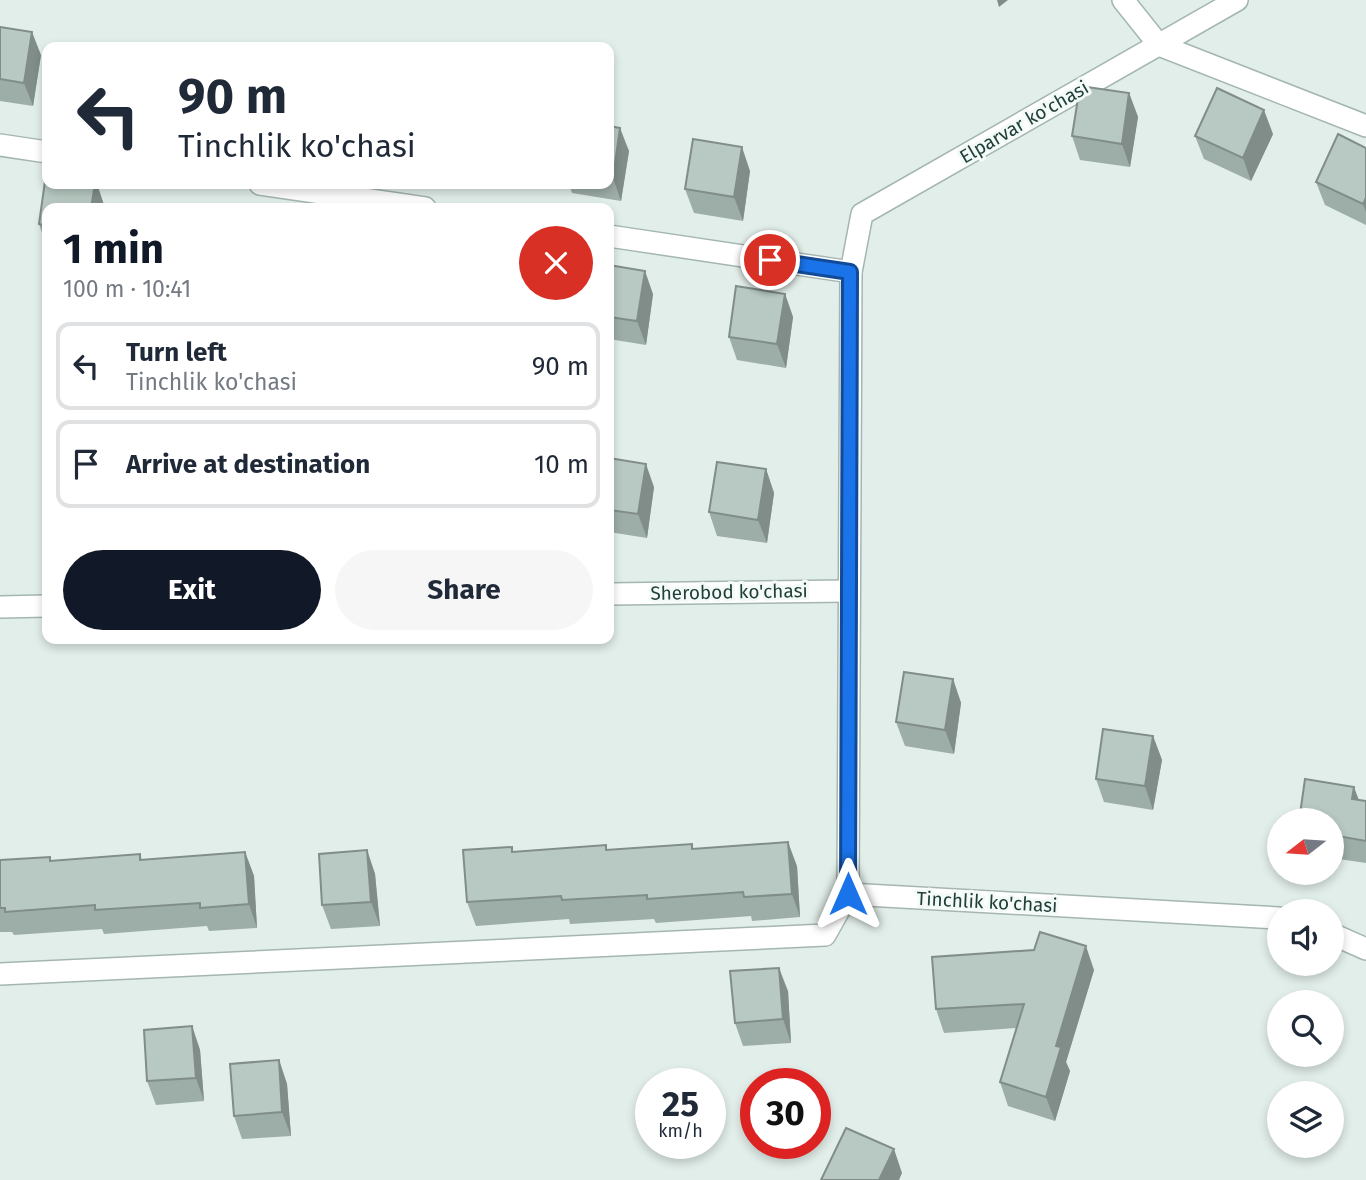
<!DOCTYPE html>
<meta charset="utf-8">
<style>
body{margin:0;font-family:"Fira Sans",sans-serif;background:#f6f6f7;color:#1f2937;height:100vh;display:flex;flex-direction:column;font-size:26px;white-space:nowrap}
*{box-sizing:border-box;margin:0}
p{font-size:23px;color:#747a83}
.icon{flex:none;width:38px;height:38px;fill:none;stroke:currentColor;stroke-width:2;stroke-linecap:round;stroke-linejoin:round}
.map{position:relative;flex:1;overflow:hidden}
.side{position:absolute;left:42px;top:203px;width:572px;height:441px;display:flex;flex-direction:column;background:#fff;border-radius:14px;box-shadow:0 4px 10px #0003}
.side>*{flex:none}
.top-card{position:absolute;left:42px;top:42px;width:572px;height:147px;border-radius:14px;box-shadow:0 4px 10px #0003;background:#fff;color:#1f2937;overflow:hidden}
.needle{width:46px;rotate:253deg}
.controls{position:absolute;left:1267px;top:808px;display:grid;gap:14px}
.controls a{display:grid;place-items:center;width:77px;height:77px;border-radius:50%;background:#fff;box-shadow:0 4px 10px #0003;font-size:35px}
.speed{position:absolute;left:635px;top:1068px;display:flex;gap:14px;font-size:35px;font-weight:700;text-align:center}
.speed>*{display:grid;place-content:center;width:91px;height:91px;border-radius:50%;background:#fff;box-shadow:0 4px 10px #0003;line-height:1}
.speed small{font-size:18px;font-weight:400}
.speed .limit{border:10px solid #d22;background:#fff;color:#111}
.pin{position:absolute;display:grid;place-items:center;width:60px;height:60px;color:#fff;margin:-30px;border:4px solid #fff;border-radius:50%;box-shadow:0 2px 7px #0007}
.me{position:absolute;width:77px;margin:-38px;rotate:0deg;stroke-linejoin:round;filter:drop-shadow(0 0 5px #0008)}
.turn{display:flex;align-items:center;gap:24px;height:147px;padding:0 21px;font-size:32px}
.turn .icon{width:91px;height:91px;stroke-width:2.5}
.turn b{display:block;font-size:49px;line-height:60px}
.round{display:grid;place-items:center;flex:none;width:74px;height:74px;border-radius:37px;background:#f6f6f7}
.summary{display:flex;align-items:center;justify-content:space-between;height:119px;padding:0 21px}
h1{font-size:42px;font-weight:700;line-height:52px;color:#111827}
.button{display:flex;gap:14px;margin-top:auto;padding:14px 21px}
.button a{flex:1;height:80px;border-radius:42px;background:#111827;color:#fff;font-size:28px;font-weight:700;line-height:80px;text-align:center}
.button a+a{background:#f6f6f7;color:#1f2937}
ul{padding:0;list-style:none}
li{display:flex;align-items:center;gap:21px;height:88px;margin:0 14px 10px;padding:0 7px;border:4px solid #e0e1e3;border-radius:14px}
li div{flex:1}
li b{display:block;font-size:26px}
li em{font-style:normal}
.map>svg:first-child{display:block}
</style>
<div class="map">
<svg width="1366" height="1180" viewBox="0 0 1366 1180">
<rect width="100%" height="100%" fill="#e2eee9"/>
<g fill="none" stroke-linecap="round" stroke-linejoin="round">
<defs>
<g id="minor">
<polyline points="1123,0 1159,45 1366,126"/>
<polyline points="0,145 47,152"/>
<polyline points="260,184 425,208"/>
<polyline points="609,236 851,272 848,894 1279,918"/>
<polyline points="851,272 862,214 1237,0"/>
<polyline points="609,594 849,591"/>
<polyline points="0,607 47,606"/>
<polyline points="1332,934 1366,949"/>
<polyline points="0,974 825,935 848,894"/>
</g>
</defs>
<use href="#minor" stroke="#a4b6b1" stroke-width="24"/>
<use href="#minor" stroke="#fff" stroke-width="21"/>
</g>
<g fill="#9dada7">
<polygon points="0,27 41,55 33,106 0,101"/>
<polygon points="1129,93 1138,117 1130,167 1080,160 1072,136"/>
<polygon points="609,126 629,151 621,201 572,193 569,184 609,184"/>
<polygon points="1273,134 1251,181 1204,159 1195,136"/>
<polygon points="1366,148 1366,225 1325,205 1316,182"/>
<polygon points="750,171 743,221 694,213 685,189"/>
<polygon points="47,184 97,184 104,205 47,208 47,248 39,224"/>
<polygon points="609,265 653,294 646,345 609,339"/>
<polygon points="785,294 793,317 786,368 737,360 729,337"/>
<polygon points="609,458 654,487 647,538 609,532"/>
<polygon points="766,469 774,493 767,543 717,536 709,512"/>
<polygon points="953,679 961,703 954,754 905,746 896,722"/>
<polygon points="1153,736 1162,760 1153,810 1104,802 1096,779"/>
<polygon points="1359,800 1366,801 1366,863 1332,858 1332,821"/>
<polygon points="692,844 693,849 797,866 800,917 752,921 751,916 656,923 654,919 570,924 569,919 476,926 467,902 512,847 513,852 608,850"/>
<polygon points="367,850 375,874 380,926 331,929 322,905"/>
<polygon points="245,852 254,876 257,928 209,931 207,926 104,934 102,929 14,935 12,932 0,932 0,860 50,857 51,861 140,854 142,860"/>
<polygon points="1094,970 1066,1062 1070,1071 1055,1121 1008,1106 1000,1082 1016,1028 944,1033 936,1009"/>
<polygon points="788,991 791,1043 743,1046 735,1023"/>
<polygon points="192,1026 200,1050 204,1101 156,1105 147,1081"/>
<polygon points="279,1060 287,1084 291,1136 242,1139 234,1116"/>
</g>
<g fill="#808d88">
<polygon points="997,0 1008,0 999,7"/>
<polygon points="32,32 41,55 33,106 24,83"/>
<polygon points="1129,93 1138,117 1130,167 1122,144"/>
<polygon points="1264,110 1273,134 1251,181 1243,158"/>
<polygon points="620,128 629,151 621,201 613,178"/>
<polygon points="742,147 750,171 743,221 734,197"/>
<polygon points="95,184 97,184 104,205 104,208 91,208"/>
<polygon points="1366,198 1366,212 1363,204"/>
<polygon points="645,271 653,294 646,345 637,321"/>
<polygon points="785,294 793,317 786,368 777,344"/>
<polygon points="646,464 654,487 647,538 638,514"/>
<polygon points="766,469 774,493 767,543 758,520"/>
<polygon points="953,679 961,703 954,754 945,730"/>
<polygon points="1153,736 1162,760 1153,810 1145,786"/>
<polygon points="1354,787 1363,811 1352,799"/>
<polygon points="788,842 797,866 800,917 792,894"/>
<polygon points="367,850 375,874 380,926 371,902"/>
<polygon points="245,852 254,876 257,928 249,904"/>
<polygon points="1086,946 1094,970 1066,1062 1070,1071 1055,1121 1046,1097 1056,1046"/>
<polygon points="779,968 788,991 791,1043 783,1019"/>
<polygon points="192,1026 200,1050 204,1101 196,1078"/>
<polygon points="279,1060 287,1084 291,1136 282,1112"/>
<polygon points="894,1149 902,1173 899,1180 879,1180"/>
</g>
<g fill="#b7c9c2" stroke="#808d88" stroke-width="2">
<polygon points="0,27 32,32 24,83 0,79"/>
<polygon points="1080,86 1129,93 1122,144 1072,136"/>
<polygon points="1217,88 1264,110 1243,158 1195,136"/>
<polygon points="609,126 620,128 613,178 609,177"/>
<polygon points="1338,134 1366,148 1366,198 1363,204 1316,182"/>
<polygon points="693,139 742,147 734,197 685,189"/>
<polygon points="46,174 47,174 47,184 95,184 91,208 47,208 47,226 39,224"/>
<polygon points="609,265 645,271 637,321 609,317"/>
<polygon points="736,286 785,294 777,344 729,337"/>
<polygon points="609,458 646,464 638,514 609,510"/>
<polygon points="717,462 766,469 758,520 709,512"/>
<polygon points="904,672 953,679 945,730 896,722"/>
<polygon points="1103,729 1153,736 1145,786 1096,779"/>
<polygon points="1305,779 1354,787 1352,799 1366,801 1366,841 1332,835 1332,821 1299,821"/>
<polygon points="788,842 792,894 744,897 743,892 647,899 647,895 562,900 561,896 467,902 463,850 512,847 512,852 606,845 606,850 692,844 692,849"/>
<polygon points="367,850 371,902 322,905 319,854"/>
<polygon points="245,852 249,904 200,908 200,903 95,910 95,905 5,912 5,908 0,908 0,860 50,857 50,861 140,854 140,860"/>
<polygon points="1040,932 1086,946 1056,1046 1061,1047 1046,1097 1000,1082 1024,1004 936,1009 932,957 1034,950"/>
<polygon points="779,968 783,1019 735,1023 730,971"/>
<polygon points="192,1026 196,1078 147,1081 144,1030"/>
<polygon points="279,1060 282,1112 234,1116 230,1064"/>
<polygon points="846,1128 894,1149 879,1180 821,1180"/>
</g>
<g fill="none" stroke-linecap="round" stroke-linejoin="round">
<defs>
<polyline id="route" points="770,260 850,272 848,894"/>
</defs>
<use href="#route" stroke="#114b97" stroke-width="18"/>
<use href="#route" stroke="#1a73e8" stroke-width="12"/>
</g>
<g text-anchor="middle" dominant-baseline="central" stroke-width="6" stroke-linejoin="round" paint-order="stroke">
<g font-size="19" fill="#204039" stroke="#f3faf7">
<text transform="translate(1024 122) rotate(-30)">Elparvar ko'chasi</text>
<text transform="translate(729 592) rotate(-1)">Sherobod ko'chasi</text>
<text transform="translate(987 902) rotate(3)">Tinchlik ko'chasi</text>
</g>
</g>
</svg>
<div class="controls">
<a><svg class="needle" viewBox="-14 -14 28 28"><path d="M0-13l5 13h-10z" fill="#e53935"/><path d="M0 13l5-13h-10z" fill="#747a83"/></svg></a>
<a><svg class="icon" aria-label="sound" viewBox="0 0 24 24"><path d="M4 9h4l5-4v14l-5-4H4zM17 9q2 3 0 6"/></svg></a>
<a><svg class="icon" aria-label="search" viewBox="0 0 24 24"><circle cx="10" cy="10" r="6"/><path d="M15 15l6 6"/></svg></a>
<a><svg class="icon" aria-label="layers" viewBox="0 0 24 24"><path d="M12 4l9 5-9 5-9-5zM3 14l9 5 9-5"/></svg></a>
</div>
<div class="speed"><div>25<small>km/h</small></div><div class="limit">30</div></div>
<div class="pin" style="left:770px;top:260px;background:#d93025"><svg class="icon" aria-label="arrive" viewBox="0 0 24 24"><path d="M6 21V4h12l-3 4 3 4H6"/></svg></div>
<svg class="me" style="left:848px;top:894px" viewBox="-20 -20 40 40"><path d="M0-17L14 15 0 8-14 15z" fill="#1a73e8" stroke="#fff" stroke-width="4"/></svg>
<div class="top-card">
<div class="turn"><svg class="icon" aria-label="left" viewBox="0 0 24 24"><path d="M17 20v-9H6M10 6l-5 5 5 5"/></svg><div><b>90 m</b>Tinchlik ko'chasi</div></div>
</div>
<section class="side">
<div class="summary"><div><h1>1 min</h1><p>100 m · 10:41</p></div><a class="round" style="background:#d93025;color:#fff"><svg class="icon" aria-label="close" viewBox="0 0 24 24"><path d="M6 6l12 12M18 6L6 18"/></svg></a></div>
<ul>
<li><svg class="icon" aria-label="left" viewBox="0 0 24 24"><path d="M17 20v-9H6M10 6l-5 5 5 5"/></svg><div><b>Turn left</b><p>Tinchlik ko'chasi</p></div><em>90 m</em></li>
<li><svg class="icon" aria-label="arrive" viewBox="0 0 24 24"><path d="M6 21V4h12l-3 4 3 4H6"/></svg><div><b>Arrive at destination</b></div><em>10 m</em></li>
</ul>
<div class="button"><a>Exit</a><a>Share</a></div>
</section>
</div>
